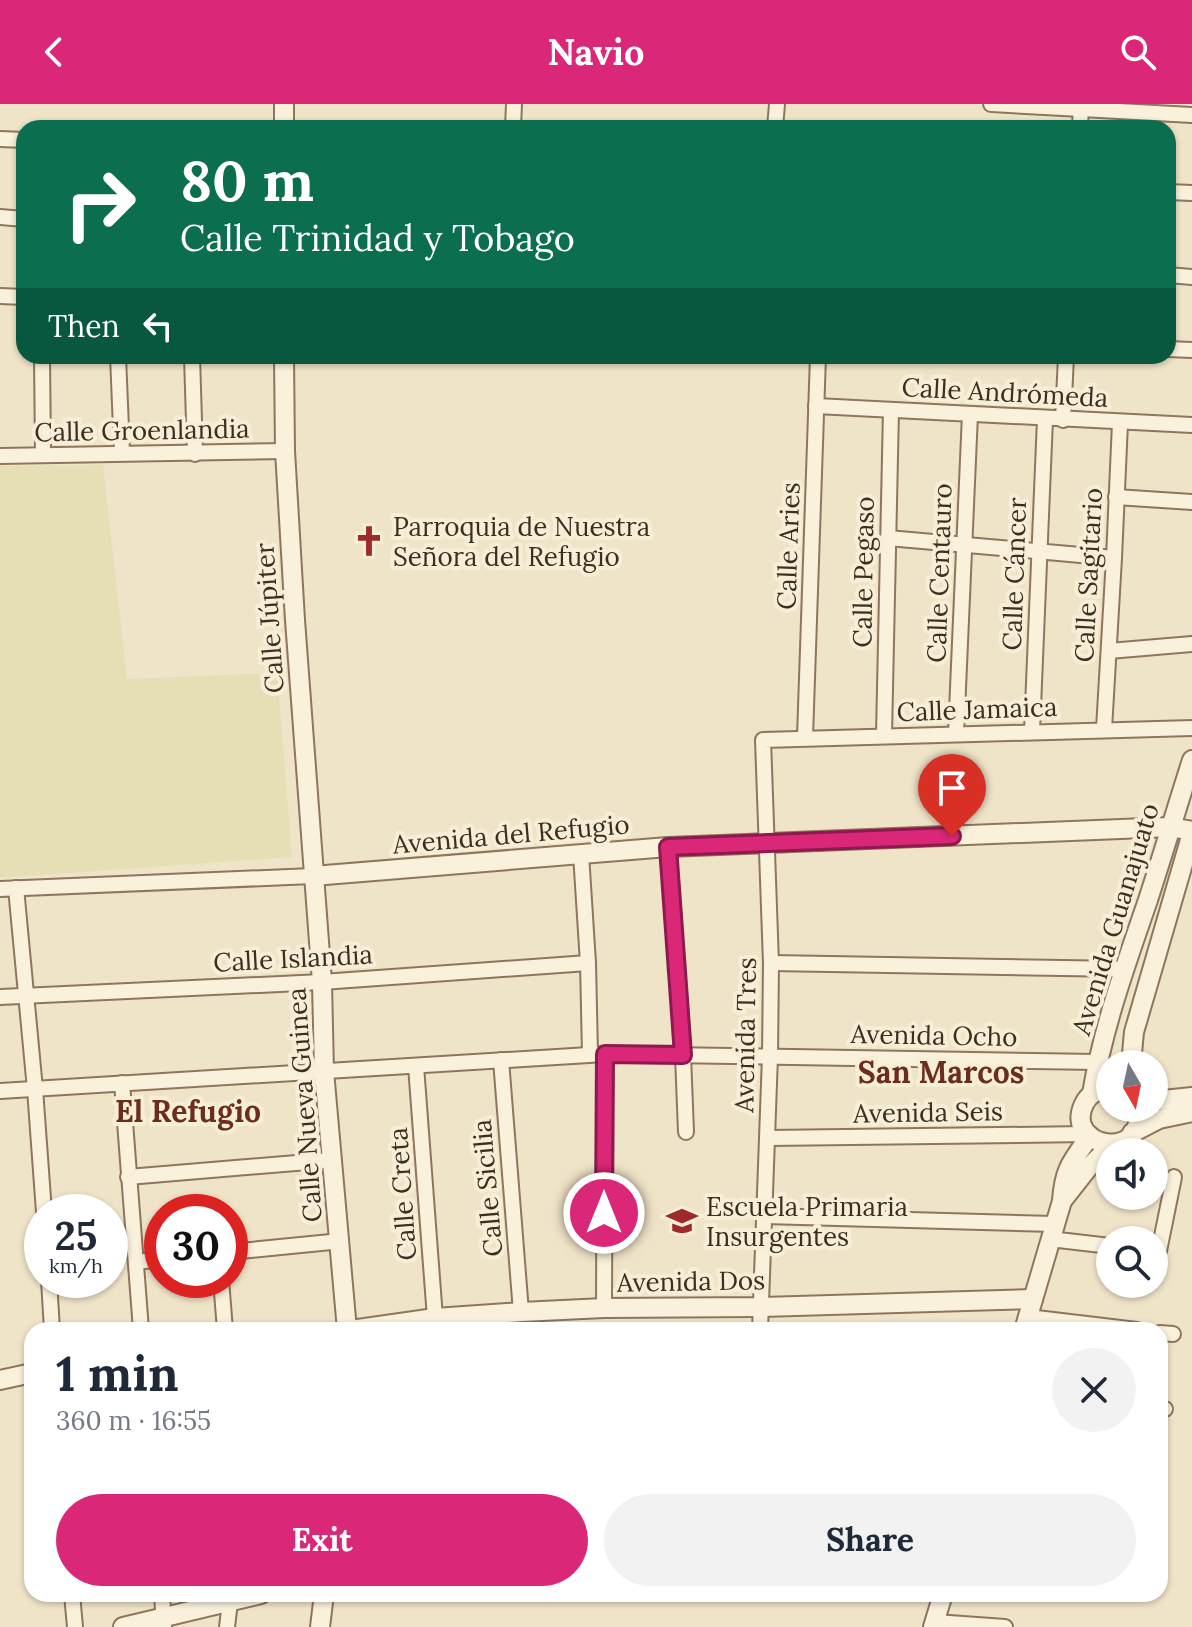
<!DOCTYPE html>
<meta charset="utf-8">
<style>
body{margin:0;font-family:Lora,serif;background:#f2f2f3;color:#1f2937;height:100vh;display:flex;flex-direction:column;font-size:30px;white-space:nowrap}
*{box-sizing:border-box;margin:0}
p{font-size:26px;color:#747a83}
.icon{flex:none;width:44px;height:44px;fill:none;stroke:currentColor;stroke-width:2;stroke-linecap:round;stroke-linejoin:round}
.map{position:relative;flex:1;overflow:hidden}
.drawer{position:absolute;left:24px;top:1218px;width:1144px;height:280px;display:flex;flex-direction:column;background:#fff;border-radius:24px;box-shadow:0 2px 6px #0004}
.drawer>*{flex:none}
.top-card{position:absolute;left:16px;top:16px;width:1160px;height:244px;border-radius:24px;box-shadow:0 2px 6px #0004;background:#0b6e4f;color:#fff;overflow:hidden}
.needle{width:52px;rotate:171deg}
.controls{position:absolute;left:1096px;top:946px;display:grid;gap:16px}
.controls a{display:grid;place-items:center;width:72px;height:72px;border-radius:50%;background:#fff;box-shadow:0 2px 6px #0004;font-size:40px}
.speed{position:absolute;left:24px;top:1090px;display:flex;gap:16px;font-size:40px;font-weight:700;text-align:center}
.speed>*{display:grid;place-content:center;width:104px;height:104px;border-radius:50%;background:#fff;box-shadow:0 2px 6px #0004;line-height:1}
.speed small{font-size:20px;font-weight:400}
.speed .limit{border:12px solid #d22;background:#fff;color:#111}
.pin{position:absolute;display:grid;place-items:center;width:68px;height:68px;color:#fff;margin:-82px -34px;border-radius:50% 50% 50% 0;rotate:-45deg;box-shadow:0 0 8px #0007}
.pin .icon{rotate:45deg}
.me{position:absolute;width:88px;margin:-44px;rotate:0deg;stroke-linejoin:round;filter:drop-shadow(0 0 6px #0008)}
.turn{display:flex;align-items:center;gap:28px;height:168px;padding:0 32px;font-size:36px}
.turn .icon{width:104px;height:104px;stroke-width:2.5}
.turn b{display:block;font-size:56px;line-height:68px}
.then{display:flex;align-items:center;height:76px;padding:0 32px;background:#0003;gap:16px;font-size:30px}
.round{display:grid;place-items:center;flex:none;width:84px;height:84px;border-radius:42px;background:#f2f2f3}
.head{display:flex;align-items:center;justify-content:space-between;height:136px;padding:0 32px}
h1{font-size:48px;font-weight:800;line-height:60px}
.action{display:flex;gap:16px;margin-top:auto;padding:16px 32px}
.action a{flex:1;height:92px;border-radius:48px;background:#db2777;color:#fff;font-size:32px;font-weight:800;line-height:92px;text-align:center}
.action a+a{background:#f2f2f3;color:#1f2937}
header{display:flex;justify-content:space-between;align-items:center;height:104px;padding:0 32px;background:#db2777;color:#fff;font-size:36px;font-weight:800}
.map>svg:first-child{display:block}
</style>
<header><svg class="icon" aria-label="back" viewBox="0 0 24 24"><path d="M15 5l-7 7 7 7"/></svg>Navio<svg class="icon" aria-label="search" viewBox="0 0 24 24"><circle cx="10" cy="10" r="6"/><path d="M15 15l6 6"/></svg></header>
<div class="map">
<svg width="1192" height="1523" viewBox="0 0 1192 1523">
<rect width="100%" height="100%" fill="#f0e4c8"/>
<polygon fill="#e6deb5" points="103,361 127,575 277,569 292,753 0,774 0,362"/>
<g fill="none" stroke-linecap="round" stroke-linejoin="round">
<defs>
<g id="minor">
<polyline points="991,0 1192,11"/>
<polyline points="513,24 514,0"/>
<polyline points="775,24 777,0"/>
<polyline points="1080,24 1081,0"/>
<polyline points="0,35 24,36"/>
<polyline points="1168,88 1192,89"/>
<polyline points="0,113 24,115"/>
<polyline points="1168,171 1192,173"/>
<polyline points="0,192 24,193"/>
<polyline points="1168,245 1192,246"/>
<polyline points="42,252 43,350"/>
<polyline points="118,252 122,349"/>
<polyline points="192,252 195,350"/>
<polyline points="816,302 1192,321"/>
<polyline points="1063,316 1066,252"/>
<polyline points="0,352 285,347"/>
<polyline points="1116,393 1192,398"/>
<polyline points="888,434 1114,454"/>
<polyline points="1109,547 1192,540"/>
<polyline points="1104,625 1114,454 1120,319"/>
<polyline points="1032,627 1045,315"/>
<polyline points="956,630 970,310"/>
<polyline points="884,631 891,306"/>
<polyline points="805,633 818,252"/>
<polyline points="668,743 683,951 686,1028"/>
<polyline points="581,750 588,859 590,950"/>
<polyline points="16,784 35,985 44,1108"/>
<polyline points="0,785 313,772"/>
<polyline points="771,859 1124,865"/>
<polyline points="0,893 322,878 588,859"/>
<polyline points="501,956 521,1208"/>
<polyline points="416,962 435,1214"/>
<polyline points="122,979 141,1226"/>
<polyline points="0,987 605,950 1097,958"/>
<polyline points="768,1034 1088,1030"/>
<polyline points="128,1073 332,1056"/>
<polyline points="765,1112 1054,1120"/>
<polyline points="1050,1135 1110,1142"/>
<polyline points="1154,1147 1159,1147 1174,1073"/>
<polyline points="230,1148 341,1137"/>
<polyline points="136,1158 162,1155"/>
<polyline points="49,1176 52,1226"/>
<polyline points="221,1176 225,1226"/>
<polyline points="604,1204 605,950"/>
<polyline points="1028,1213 1137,1226"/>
<polyline points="760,1226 770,952 771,859 763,636 1192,624"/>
<polyline points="1160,1229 1173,1230"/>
<polyline points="1160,1304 1165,1305"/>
<polyline points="72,1490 75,1523"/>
<polyline points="162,1490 164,1523"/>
<polyline points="935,1518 1005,1523"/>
<polyline points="227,1523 231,1490"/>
</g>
<g id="tertiary">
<polyline points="284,24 284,0"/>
<polyline points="284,252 285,347 295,516 322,878 324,967 347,1226"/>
<polyline points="313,772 668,743 1170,723 1192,727"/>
<polyline points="1131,960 1134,928 1192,729"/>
<path d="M 1110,983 C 1099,985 1089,989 1084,1000 C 1063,1044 1147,1059 1138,1004"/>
<path d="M 1092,990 C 1103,923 1126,860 1148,796 C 1163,750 1177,703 1192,656"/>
<polyline points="1154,997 1192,993"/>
<polyline points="1132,1029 1159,1015 1192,1008"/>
<polyline points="1062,1097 1088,1064 1112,1040"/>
<polyline points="351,1226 435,1214 521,1208 604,1204 760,1203 1033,1195"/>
<path d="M 1024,1226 L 1062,1097 C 1064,1065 1072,1057 1090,1032"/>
<polyline points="0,1276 32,1269"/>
<polyline points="123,1523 261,1490"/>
<polyline points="320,1523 324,1490"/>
<polyline points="933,1523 943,1490"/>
</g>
</defs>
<use href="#minor" stroke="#8d765c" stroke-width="18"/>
<use href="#tertiary" stroke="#8d765c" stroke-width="22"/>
<use href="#minor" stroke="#faf1dc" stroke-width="14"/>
<use href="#tertiary" stroke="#faf1dc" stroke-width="18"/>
</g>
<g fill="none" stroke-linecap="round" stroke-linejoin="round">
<defs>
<polyline id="route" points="604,1109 605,950 683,951 668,743 952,732"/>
</defs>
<use href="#route" stroke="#8e194d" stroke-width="20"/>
<use href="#route" stroke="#db2777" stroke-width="14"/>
</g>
<defs>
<symbol id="church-bare" viewBox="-9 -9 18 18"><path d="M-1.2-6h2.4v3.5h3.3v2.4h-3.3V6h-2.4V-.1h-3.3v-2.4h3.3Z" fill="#9e2a2b" stroke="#f7eed8" stroke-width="2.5" paint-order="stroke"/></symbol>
<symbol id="school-bare" viewBox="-9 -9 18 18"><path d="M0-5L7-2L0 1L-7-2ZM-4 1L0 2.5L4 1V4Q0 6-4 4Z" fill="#9e2a2b" stroke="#f7eed8" stroke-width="2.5" paint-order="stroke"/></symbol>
</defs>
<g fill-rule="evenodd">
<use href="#church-bare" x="347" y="415" width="44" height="44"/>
<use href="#school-bare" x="660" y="1095" width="44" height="44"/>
</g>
<g text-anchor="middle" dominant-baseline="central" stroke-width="8" stroke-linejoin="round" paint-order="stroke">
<g font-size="26" fill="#3d2e20" stroke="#f7eed8">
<text transform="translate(1005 288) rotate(3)">Calle Andrómeda</text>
<text transform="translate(142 326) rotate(-1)">Calle Groenlandia</text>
<text transform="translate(788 442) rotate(-88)">Calle Aries</text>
<text transform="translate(863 468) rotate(-89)">Calle Pegaso</text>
<text transform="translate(939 469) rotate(-88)">Calle Centauro</text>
<text transform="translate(1014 470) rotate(-88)">Calle Cáncer</text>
<text transform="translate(1088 471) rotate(-87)">Calle Sagitario</text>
<text transform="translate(269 514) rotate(-94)">Calle Júpiter</text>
<text transform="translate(977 605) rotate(-2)">Calle Jamaica</text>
<text transform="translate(511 730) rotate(-5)">Avenida del Refugio</text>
<text transform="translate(1115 815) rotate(-73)">Avenida Guanajuato</text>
<text transform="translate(293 854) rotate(-3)">Calle Islandia</text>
<text transform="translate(745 931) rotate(-89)">Avenida Tres</text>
<text transform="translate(934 931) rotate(1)">Avenida Ocho</text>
<text transform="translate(304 1001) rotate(-94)">Calle Nueva Guinea</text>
<text transform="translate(928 1008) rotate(-1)">Avenida Seis</text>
<text transform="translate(487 1084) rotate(-95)">Calle Sicilia</text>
<text transform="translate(402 1090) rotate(-94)">Calle Creta</text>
<text transform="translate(691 1177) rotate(-1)">Avenida Dos</text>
</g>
<g font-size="26" fill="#3d2e20" stroke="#f7eed8" text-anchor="start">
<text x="393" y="422">Parroquia de Nuestra<tspan x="393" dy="30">Señora del Refugio</tspan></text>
<text x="706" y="1102">Escuela Primaria<tspan x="706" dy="30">Insurgentes</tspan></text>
</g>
<g font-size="30" font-weight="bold" fill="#6b2e1e" stroke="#f7eed8">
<text x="941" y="968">San Marcos</text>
<text x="188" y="1007">El Refugio</text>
</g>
</g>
</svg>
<div class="controls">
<a><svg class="needle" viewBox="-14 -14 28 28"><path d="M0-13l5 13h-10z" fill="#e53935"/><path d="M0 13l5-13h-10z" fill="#747a83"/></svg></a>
<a><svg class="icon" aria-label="sound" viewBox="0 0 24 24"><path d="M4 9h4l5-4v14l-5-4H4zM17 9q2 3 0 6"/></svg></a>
<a><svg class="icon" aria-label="search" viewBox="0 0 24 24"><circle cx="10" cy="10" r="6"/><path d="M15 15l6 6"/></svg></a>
</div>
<div class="speed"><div>25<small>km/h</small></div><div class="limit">30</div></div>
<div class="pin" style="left:952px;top:732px;background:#d93025"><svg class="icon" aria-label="arrive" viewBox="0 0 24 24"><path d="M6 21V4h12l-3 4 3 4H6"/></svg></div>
<svg class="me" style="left:604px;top:1109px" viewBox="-20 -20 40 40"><circle r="17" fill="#db2777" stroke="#fff" stroke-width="3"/><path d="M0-11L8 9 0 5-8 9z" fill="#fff"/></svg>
<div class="top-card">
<div class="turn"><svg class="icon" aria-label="right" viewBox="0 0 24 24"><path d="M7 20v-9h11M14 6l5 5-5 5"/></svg><div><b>80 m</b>Calle Trinidad y Tobago</div></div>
<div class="then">Then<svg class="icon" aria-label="left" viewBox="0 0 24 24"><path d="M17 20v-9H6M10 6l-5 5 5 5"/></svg></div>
</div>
<section class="drawer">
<div class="head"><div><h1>1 min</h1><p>360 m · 16:55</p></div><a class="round"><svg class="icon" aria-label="close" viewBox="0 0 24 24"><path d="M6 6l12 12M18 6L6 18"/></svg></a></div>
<div class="action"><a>Exit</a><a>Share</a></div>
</section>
</div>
